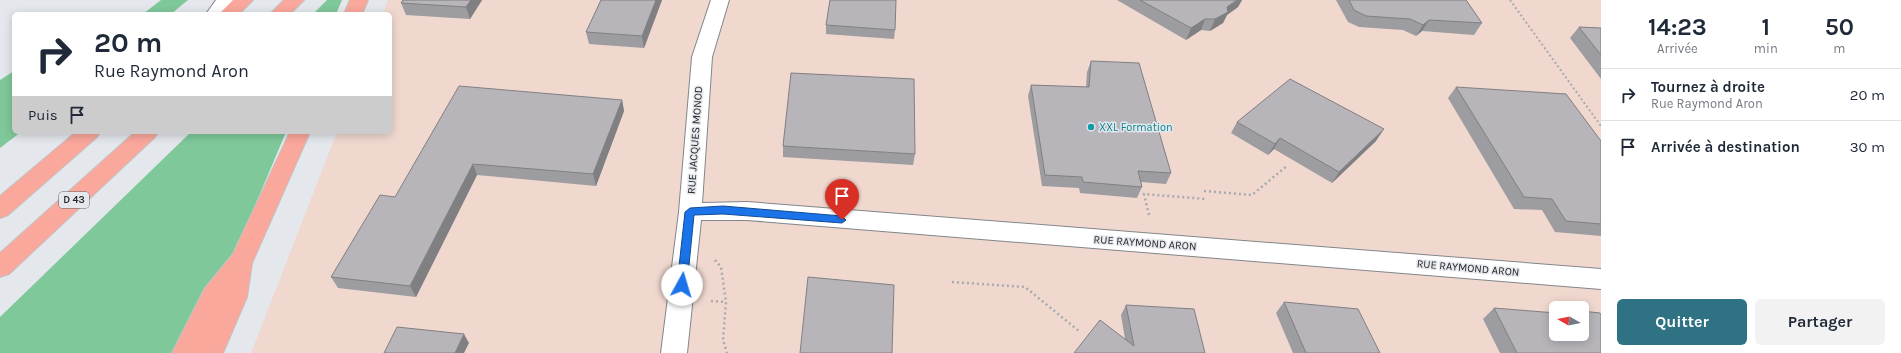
<!DOCTYPE html>
<html lang="fr">
<meta charset="utf-8">
<style>
body{margin:0;font-family:Karla,sans-serif;background:#f2f2f3;color:#1f2937;height:100vh;display:flex;flex-direction:column;font-size:15px;white-space:nowrap}
*{box-sizing:border-box;margin:0}
p{font-size:13px;color:#747a83}
.icon{flex:none;width:22px;height:22px;fill:none;stroke:currentColor;stroke-width:2;stroke-linecap:round;stroke-linejoin:round}
.map{position:relative;flex:1;overflow:hidden}
.details{display:flex;flex-direction:column;background:#fff;width:300px}
.details>*{flex:none}
.guide{position:absolute;left:12px;top:12px;width:380px;height:122px;border-radius:6px;box-shadow:0 2px 10px #0003;background:#fff;color:#1f2937;overflow:hidden}
.needle{width:26px;rotate:279deg}
.buttons{position:absolute;left:1549px;top:301px;display:grid;gap:8px}
.buttons a{display:grid;place-items:center;width:40px;height:40px;border-radius:6px;background:#fff;box-shadow:0 2px 10px #0003;font-size:20px}
.pin{position:absolute;display:grid;place-items:center;width:34px;height:34px;color:#fff;margin:-41px -17px;border-radius:50% 50% 50% 0;rotate:-45deg;box-shadow:0 0 4px #0007}
.pin .icon{rotate:45deg}
.me{position:absolute;width:44px;margin:-22px;rotate:6deg;stroke-linejoin:round;filter:drop-shadow(0 0 3px #0008)}
.turn{display:flex;align-items:center;gap:14px;height:84px;padding:0 16px;font-size:18px}
.turn .icon{width:52px;height:52px;stroke-width:2.5}
.turn b{display:block;font-size:28px;line-height:34px}
.then{display:flex;align-items:center;height:38px;padding:0 16px;background:#0003;gap:8px;font-size:15px}
.eta{display:flex;justify-content:space-evenly;align-items:center;height:68px;text-align:center}
.eta b{font-size:24px;font-weight:700;line-height:28px}
.cta{display:flex;gap:8px;margin-top:auto;padding:8px 16px}
.cta a{flex:1;height:46px;border-radius:6px;background:#2f7283;color:#fff;font-size:16px;font-weight:700;line-height:46px;text-align:center}
.cta a+a{background:#f2f2f3;color:#1f2937}
ul{padding:0;list-style:none}
li{display:flex;align-items:center;gap:12px;height:52px;padding:0 16px;border-top:1px solid #e0e1e3}
li div{flex:1}
li b{display:block;font-size:15px}
li em{font-style:normal}
main{display:flex;flex:1;min-height:0}
.map>svg:first-child{display:block}
</style>
<main>
<div class="map">
<svg width="1601" height="353" viewBox="0 0 1601 353">
<rect width="100%" height="100%" fill="#e4e8ed"/>
<path fill="#f0d8cf" fill-rule="evenodd" d="M 388,0 L 1601,0 L 1601,353 L 251,353 L 337,132 L 390,132 L 390,14 L 383,14 ZM 1556,308 L 1582,308 L 1582,334 L 1556,334 Z"/>
<g fill="#7fc89a">
<polygon points="161,0 188,0 171,14 143,14"/>
<polygon points="327,0 342,0 336,14 313,14"/>
<polygon points="14,71 14,132 21,132 0,148 0,80"/>
<polygon points="191,132 286,132 193,353 0,353 0,317"/>
</g>
<g fill="none" stroke-linecap="round" stroke-linejoin="round">
<defs>
<polygon id="minor" points="711,0 729,0 712,57 702,203 747,202 1601,269 1601,289 747,220 701,220 687,353 661,353 679,212 692,57"/>
<polygon id="secondary" points="216,0 234,0 224,14 206,14"/>
<g id="trunk">
<polygon points="233,0 253,0 239,14 219,14"/>
<polygon points="284,0 304,0 290,14 270,14"/>
<polygon points="350,0 368,0 362,14 344,14"/>
<polygon points="76,132 100,132 97,137 8,215 0,218 0,196"/>
<polygon points="135,132 158,132 155,137 9,274 0,277 0,253"/>
<polygon points="290,132 310,132 252,263 247,297 223,353 172,353 205,288 233,254"/>
</g>
</defs>
<use href="#minor" stroke="#82868a" stroke-width="2"/>
<use href="#secondary" stroke="#82868a" stroke-width="2"/>
<use href="#trunk" stroke="#c2c3c3" stroke-width="2"/>
<polyline stroke="#a7aaae" stroke-width="2" stroke-dasharray="2 2.5" stroke-linecap="butt" points="1510,0 1601,126"/>
<g stroke="#a7aaae" stroke-width="2.5" stroke-dasharray="2 3" stroke-linecap="butt">
<polyline points="1204,191 1252,195 1288,165"/>
<polyline points="1149,215 1144,194 1206,199"/>
<polyline points="715,260 721,267 726,302 723,340 727,353"/>
<polyline points="952,282 1025,287 1080,332"/>
<polyline points="711,301 726,302"/>
</g>
<use href="#minor" fill="#fff" fill-rule="evenodd"/>
<use href="#secondary" fill="#fff" fill-rule="evenodd"/>
<use href="#trunk" fill="#faa79c" fill-rule="evenodd"/>
</g>
<g fill="#9d9ca0">
<polygon points="403,0 482,0 470,19 406,15 401,3"/>
<polygon points="601,0 662,0 644,48 589,44 586,32"/>
<polygon points="1117,0 1242,0 1238,7 1227,15 1223,23 1210,31 1201,30 1186,40"/>
<polygon points="1336,0 1466,0 1482,23 1474,35 1422,31 1416,36 1403,30 1359,27 1348,22"/>
<polygon points="826,25 895,30 894,39 826,34"/>
<polygon points="1579,27 1601,28 1601,79 1570,38"/>
<polygon points="1091,61 1171,173 1166,184 1141,182 1142,187 1137,198 1080,193 1079,188 1042,186 1028,96 1031,85 1086,87 1087,72"/>
<polygon points="1456,87 1601,141 1601,236 1555,232 1542,210 1514,209 1448,98"/>
<polygon points="622,100 624,111 596,186 477,175 416,297 338,288 331,277 395,197"/>
<polygon points="1237,122 1376,141 1332,183 1274,149 1268,155 1231,133"/>
<polygon points="783,146 915,154 913,165 783,157"/>
<polygon points="1284,302 1380,353 1293,353 1276,313"/>
<polygon points="1126,305 1205,353 1074,353 1125,339 1121,315"/>
<polygon points="1494,308 1556,334 1601,353 1500,353 1483,319"/>
</g>
<g fill="#807f82">
<polygon points="471,0 482,0 470,19 466,7"/>
<polygon points="656,0 662,0 644,48 642,36"/>
<polygon points="1237,0 1242,0 1238,7 1227,15 1223,23 1210,31 1215,19 1227,7"/>
<polygon points="1205,19 1201,30 1186,40 1191,28"/>
<polygon points="1429,20 1422,31 1416,36 1423,25"/>
<polygon points="622,100 624,111 596,186 593,174"/>
<polygon points="1384,129 1376,141 1332,183 1339,172"/>
<polygon points="1280,138 1274,149 1268,155 1275,144"/>
<polygon points="473,164 477,175 416,297 410,286"/>
<polygon points="464,334 469,343 464,353 455,353"/>
</g>
<g fill="#b7b5ba" stroke="#807f82">
<polygon points="403,0 471,0 466,7 401,3"/>
<polygon points="601,0 656,0 642,36 586,32"/>
<polygon points="830,0 896,0 895,30 826,25"/>
<polygon points="1140,0 1237,0 1227,7 1228,12 1215,19 1205,19 1191,28"/>
<polygon points="1349,0 1466,0 1482,23 1429,20 1423,25 1410,19 1366,16 1354,10"/>
<polygon points="1579,27 1601,28 1601,55"/>
<polygon points="1091,61 1139,63 1171,173 1138,171 1142,187 1083,182 1082,177 1045,175 1031,85 1089,87"/>
<polygon points="791,73 914,79 915,154 783,146"/>
<polygon points="1290,79 1384,129 1339,172 1280,138 1275,144 1237,122"/>
<polygon points="459,86 622,100 593,174 473,164 410,286 331,277 380,195 395,197"/>
<polygon points="1456,87 1566,94 1601,141 1601,224 1566,221 1552,199 1524,197"/>
<polygon points="808,277 894,285 892,353 800,353"/>
<polygon points="1284,302 1358,309 1380,353 1306,353"/>
<polygon points="1126,305 1194,309 1205,353 1074,353 1100,320 1134,346"/>
<polygon points="1494,308 1556,313 1556,334 1582,334 1582,311 1600,313 1601,315 1601,353 1517,353"/>
<polygon points="397,327 464,334 455,353 384,353"/>
</g>
<polygon fill="#1a73e8" stroke="#114b97" points="723,206 842,216 846,220 842,223 723,214 694,215 687,285 682,290 679,288 677,285 685,212 690,208"/>
<circle fill="#0f9aa8" stroke="#e4e8ed" stroke-width="1.5" cx="1091" cy="127" r="4"/>
<g text-anchor="middle" dominant-baseline="central" stroke-width="3" stroke-linejoin="round" paint-order="stroke">
<rect fill="#e4e8ed" stroke="#5f6164" stroke-width="1" x="59" y="192" width="30" height="16" rx="3"/>
<g font-size="10" font-weight="bold" fill="#262729">
<text x="74" y="200">D 43</text>
</g>
<g font-size="11" fill="#0d838f" stroke="#e4e8ed" text-anchor="start">
<text x="1099" y="127">XXL Formation</text>
</g>
<g font-size="11" fill="#262729" stroke="#e4e8ed">
<text transform="translate(695 140) rotate(-86)">RUE JACQUES MONOD</text>
<text transform="translate(1145 243) rotate(4)">RUE RAYMOND ARON</text>
<text transform="translate(1468 268) rotate(5)">RUE RAYMOND ARON</text>
</g>
</g>
</svg>
<div class="buttons">
<a><svg class="needle" viewBox="-14 -14 28 28"><path d="M0-13l5 13h-10z" fill="#e53935"/><path d="M0 13l5-13h-10z" fill="#747a83"/></svg></a>
</div>
<div class="pin" style="left:842px;top:220px;background:#d93025"><svg class="icon" aria-label="arrive" viewBox="0 0 24 24"><path d="M6 21V4h12l-3 4 3 4H6"/></svg></div>
<svg class="me" style="left:682px;top:285px" viewBox="-20 -20 40 40"><circle r="19" fill="#fff"/><path d="M0-13L10 11 0 6-10 11z" fill="#1a73e8"/></svg>
<div class="guide">
<div class="turn"><svg class="icon" aria-label="right" viewBox="0 0 24 24"><path d="M7 20v-9h11M14 6l5 5-5 5"/></svg><div><b>20 m</b>Rue Raymond Aron</div></div>
<div class="then">Puis<svg class="icon" aria-label="arrive" viewBox="0 0 24 24"><path d="M6 21V4h12l-3 4 3 4H6"/></svg></div>
</div>
</div>
<section class="details">
<div class="eta">
<div><b>14:23</b><p>Arrivée</p></div>
<div><b>1</b><p>min</p></div>
<div><b>50</b><p>m</p></div>
</div>
<ul>
<li><svg class="icon" aria-label="right" viewBox="0 0 24 24"><path d="M7 20v-9h11M14 6l5 5-5 5"/></svg><div><b>Tournez à droite</b><p>Rue Raymond Aron</p></div><em>20 m</em></li>
<li><svg class="icon" aria-label="arrive" viewBox="0 0 24 24"><path d="M6 21V4h12l-3 4 3 4H6"/></svg><div><b>Arrivée à destination</b></div><em>30 m</em></li>
</ul>
<div class="cta"><a>Quitter</a><a>Partager</a></div>
</section>
</main>
